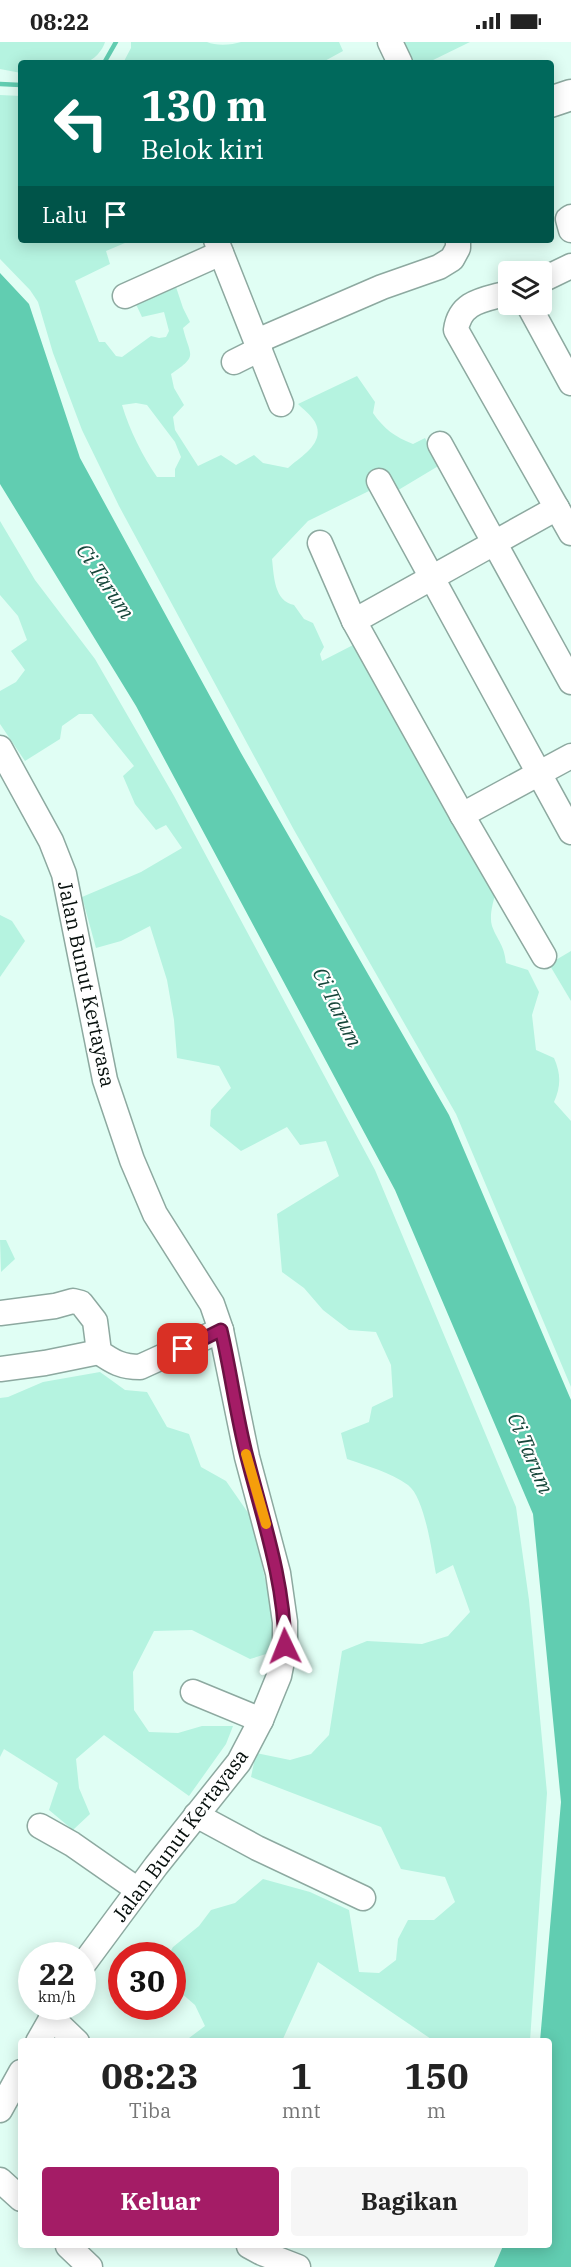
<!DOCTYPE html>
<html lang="id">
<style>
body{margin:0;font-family:"IBM Plex Serif",serif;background:#f6f6f6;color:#222;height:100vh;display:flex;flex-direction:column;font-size:22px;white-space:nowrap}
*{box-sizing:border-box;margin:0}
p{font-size:20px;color:#767676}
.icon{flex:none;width:33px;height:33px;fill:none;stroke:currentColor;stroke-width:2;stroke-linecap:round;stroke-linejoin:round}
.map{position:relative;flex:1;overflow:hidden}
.sheet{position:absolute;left:18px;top:1996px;width:534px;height:210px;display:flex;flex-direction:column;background:#fff;border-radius:6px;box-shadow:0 3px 15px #0003}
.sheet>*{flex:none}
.banner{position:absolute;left:18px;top:18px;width:536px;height:183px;border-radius:6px;box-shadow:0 3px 15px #0003;background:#00695c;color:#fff;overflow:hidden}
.buttons{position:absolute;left:498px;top:219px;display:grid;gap:12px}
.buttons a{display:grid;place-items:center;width:54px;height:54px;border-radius:6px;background:#fff;box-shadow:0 3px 15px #0003;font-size:30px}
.speed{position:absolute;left:18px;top:1900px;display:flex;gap:12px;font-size:30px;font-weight:700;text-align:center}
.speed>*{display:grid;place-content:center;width:78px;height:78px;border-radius:50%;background:#fff;box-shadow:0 3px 15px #0003;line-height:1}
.speed small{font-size:15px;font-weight:400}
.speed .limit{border:9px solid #d22;background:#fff;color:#111}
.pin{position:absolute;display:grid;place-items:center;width:51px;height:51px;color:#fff;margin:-26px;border-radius:12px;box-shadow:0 3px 9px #0006}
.me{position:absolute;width:66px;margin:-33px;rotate:358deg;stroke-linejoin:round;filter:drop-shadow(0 0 4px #0008)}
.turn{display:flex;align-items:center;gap:21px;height:126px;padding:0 24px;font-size:27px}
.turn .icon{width:78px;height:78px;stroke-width:2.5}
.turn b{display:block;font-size:42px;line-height:51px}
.then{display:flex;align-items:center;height:57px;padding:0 24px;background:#0003;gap:12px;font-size:22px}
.eta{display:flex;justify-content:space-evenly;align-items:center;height:102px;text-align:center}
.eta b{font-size:36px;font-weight:700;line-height:42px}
.primary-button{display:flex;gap:12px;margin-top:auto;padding:12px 24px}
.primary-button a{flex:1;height:69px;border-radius:6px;background:#a41c66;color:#fff;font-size:24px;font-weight:700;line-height:69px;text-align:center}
.primary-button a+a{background:#f6f6f6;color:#222}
.status{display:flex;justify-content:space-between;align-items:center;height:42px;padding:0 30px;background:#fff;direction:ltr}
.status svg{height:16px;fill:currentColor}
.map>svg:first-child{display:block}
</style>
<div class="status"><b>08:22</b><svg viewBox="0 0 49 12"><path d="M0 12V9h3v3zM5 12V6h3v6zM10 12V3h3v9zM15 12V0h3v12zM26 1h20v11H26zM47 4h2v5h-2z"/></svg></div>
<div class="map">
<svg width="571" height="2225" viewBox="0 0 571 2225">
<rect width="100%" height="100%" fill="#e0fef4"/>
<g fill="#b5f3e0" fill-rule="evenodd">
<path d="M 0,0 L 105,0 C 103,8 94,18 85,21 C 76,24 34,21 21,21 L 21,31 L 0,27 Z"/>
<path d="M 131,0 L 207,0 C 216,4 232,3 241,0 L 339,0 L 343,9 L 321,21 L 123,21 L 131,6 Z"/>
<polygon points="401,0 470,0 427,21 409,21"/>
<path d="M 0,53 L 21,54 L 21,198 L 132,198 L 106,209 L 110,222 L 75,239 L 99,300 L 105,300 L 116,314 L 122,315 L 151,294 L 159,296 L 166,295 L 169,289 L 164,270 L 142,275 L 133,256 L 173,236 L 183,266 L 190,280 L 183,286 C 190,315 199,313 171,332 L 174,346 L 184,363 L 173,375 L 175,388 L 198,424 L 221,413 L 236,423 L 254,413 L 263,421 L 288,426 C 301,414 326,401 315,380 C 311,373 303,367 298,362 L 357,334 L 375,360 L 373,371 C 384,387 395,395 413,402 L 425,396 L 440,423 L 395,450 L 371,448 L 308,479 L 272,517 C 274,534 274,559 294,563 L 304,577 L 313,581 L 324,605 L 320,612 L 322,619 L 357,601 L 496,850 C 493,860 489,874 492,884 C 498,900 504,902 506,921 L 528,928 L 539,950 L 532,973 L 536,1008 L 554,1016 C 561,1032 561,1044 554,1060 L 571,1079 L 571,1345 L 456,1072 L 294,788 L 119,464 L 82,388 L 53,311 L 38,260 L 30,248 L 0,217 ZM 136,361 L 147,363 L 175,400 L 181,415 L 175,427 L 175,435 L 157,435 C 142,413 130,389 122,363 Z"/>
<path d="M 0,479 L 35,538 L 95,617 L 174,754 L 375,1128 L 516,1465 L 529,1558 L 547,1751 L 530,1999 L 434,1999 L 318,1920 L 282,1999 L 185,1999 L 205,1984 L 195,1963 L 173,1944 L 172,1914 L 168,1914 L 173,1905 L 199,1884 L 211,1868 L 235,1861 L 263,1837 L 310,1850 L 349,1868 L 359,1930 L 379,1931 L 396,1918 L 398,1897 L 408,1878 L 434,1878 L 455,1860 L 445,1835 L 401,1827 L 381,1785 L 251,1735 L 256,1711 L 290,1718 L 311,1712 L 329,1693 L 342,1609 L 367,1599 L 422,1602 L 448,1594 L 470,1570 L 453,1523 L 436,1532 C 432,1511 425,1456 408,1443 C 390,1430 367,1424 347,1417 L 341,1391 L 369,1380 L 372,1365 L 393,1355 L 391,1323 L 376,1290 L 349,1288 L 323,1268 L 304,1246 L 282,1230 L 277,1172 L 339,1134 L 326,1099 L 300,1103 L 287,1085 L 241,1109 L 210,1084 L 211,1068 L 231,1046 L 219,1024 L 177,1016 L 174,978 L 167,938 L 150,884 L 121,899 L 96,906 L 82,855 L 141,830 L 182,806 L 166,783 L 156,788 L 135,762 L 123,734 L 134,724 L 92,672 L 79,672 L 62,684 L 60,697 L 25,719 L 0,682 L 0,649 L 16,640 L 25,628 L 11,609 L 27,598 L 18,574 L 0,553 Z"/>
<polygon points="0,873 12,879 25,899 0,935"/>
<polygon points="571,909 571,959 549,922"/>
<polygon points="0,1198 6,1198 15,1217 1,1230"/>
<polygon points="100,1330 125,1348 147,1350 167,1385 189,1392 201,1425 226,1439 251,1475 268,1550 274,1592 266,1612 250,1617 192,1588 154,1589 133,1630 134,1668 149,1690 178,1691 202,1684 233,1684 226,1702 189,1754 104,1693 76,1717 79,1746 90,1772 73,1788 49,1768 58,1741 4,1707 0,1715 0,1356 8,1355 43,1340"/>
</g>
<polygon fill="#61cdb1" points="0,231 29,262 80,416 241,711 449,1073 571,1358 571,2225 494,2225 503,2204 549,2204 549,2000 540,1999 561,1760 533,1472 395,1148 136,664 0,442"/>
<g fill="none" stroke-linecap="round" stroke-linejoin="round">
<g stroke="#61cdb1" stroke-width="4.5">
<polyline points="104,21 116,0"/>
<polyline points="0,42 21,43"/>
</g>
<defs>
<g id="minor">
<polyline points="390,0 400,21"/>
<polyline points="571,175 568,177 571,188"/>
<polyline points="216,198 281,362"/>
<polyline points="542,238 571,224"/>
<path d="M 508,251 C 484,258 460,259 456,288 L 571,491"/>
<polyline points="125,254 221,211"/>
<polyline points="528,262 571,341"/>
<polyline points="257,299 382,245 439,225 452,217 458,206 458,198"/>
<polyline points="234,320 260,307"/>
<polyline points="440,402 571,640"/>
<polyline points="379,439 571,790"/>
<polyline points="320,501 354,579 462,773 544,914"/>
<polyline points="354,579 557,466"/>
<polyline points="0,706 51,799 64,832 105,1038 132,1118 155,1172 212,1262 221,1288 247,1415 278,1531 285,1580 285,1604 279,1634 261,1678 239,1720 156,1824 82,1924"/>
<polyline points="462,773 571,714"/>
<path d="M 0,1271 L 55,1264 L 73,1259 L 81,1261 L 95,1279 L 99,1310 C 113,1320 122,1325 140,1325 L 221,1288"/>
<polyline points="0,1327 45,1321 99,1310"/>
<polyline points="193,1650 261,1678"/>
<polyline points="196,1773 257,1806 363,1856"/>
<polyline points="40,1784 72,1802 138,1848"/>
<polyline points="51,1975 77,2000"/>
<polyline points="38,2000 58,1965"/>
<polyline points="0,2068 21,2030"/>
<polyline points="0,2138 21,2157"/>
<polyline points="68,2204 90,2225"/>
<polyline points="249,2204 262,2211 298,2225"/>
</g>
<polyline id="major" points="550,60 571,53"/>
</defs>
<use href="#minor" stroke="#8da9a0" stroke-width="27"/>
<use href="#major" stroke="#8da9a0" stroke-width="33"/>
<use href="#minor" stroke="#fff" stroke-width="24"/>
<use href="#major" stroke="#fff" stroke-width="30"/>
</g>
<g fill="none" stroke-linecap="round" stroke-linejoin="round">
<defs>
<path id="route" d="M 183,1307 L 221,1288 C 231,1330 236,1373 247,1415 C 263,1478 284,1538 285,1604"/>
</defs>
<use href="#route" stroke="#6b1242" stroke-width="15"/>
<use href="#route" stroke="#a41c66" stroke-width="10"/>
<polyline stroke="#f59e0b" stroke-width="10" points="246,1412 266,1482"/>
</g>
<g text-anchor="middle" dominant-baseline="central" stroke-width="4.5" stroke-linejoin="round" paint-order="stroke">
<g font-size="20" fill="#060f0c" stroke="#fff">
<text transform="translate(87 942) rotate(78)">Jalan Bunut Kertayasa</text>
<text transform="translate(180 1793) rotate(-53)">Jalan Bunut Kertayasa</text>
</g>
<g font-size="21" font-style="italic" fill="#16463a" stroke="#fff">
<text transform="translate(106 539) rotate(56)">Ci Tarum</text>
<text transform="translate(338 965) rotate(64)">Ci Tarum</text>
<text transform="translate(531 1411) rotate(67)">Ci Tarum</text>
</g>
</g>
</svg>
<div class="buttons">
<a><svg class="icon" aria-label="layers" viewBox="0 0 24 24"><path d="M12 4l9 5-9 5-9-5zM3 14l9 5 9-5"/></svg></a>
</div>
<div class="speed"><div>22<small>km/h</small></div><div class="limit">30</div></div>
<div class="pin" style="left:183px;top:1307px;background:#d93025"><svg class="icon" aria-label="arrive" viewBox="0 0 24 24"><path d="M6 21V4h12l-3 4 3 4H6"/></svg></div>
<svg class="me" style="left:285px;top:1604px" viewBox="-20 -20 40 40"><path d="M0-17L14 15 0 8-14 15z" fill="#a41c66" stroke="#fff" stroke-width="4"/></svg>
<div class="banner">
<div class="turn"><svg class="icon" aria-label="left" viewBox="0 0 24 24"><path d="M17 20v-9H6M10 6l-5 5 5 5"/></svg><div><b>130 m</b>Belok kiri</div></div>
<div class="then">Lalu<svg class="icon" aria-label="arrive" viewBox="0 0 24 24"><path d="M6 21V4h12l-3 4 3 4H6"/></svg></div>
</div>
<section class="sheet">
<div class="eta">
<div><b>08:23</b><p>Tiba</p></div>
<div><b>1</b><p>mnt</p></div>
<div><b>150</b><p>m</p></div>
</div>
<div class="primary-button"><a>Keluar</a><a>Bagikan</a></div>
</section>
</div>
